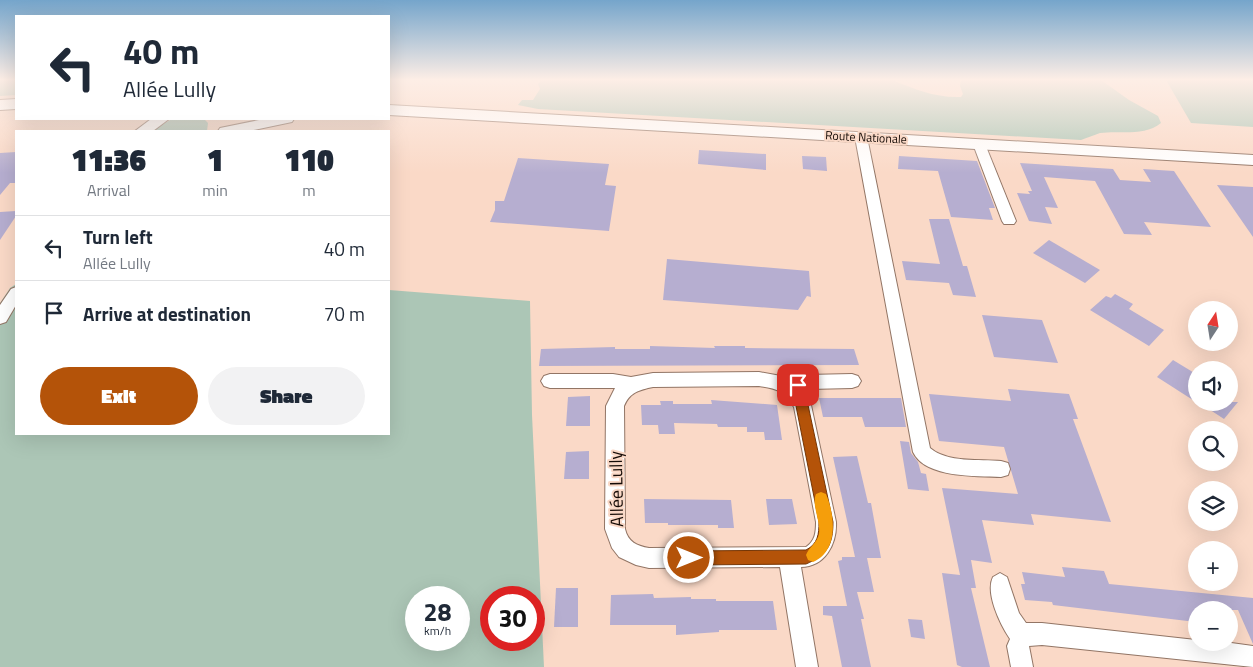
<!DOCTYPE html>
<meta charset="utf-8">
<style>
body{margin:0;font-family:"Titillium Web",sans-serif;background:#f2f2f3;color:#1f2937;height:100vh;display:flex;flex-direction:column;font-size:19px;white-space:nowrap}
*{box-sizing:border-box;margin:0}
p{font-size:16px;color:#747a83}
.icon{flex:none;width:28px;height:28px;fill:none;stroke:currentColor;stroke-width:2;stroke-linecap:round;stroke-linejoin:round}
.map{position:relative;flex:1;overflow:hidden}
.drawer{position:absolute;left:15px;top:130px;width:375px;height:305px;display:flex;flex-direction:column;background:#fff;border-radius:0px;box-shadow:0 5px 20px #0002}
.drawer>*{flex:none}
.guide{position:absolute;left:15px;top:15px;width:375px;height:105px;border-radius:0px;box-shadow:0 5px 20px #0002;background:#fff;color:#1f2937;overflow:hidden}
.needle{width:32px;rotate:12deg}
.fabs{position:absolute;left:1188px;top:301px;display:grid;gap:10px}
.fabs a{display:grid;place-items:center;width:50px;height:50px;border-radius:50%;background:#fff;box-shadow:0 5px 20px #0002;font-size:25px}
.speed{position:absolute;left:405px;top:586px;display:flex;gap:10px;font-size:25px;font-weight:700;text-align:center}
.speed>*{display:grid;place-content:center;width:65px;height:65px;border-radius:50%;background:#fff;box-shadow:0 5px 20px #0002;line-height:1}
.speed small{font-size:12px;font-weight:400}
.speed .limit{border:8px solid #d22;background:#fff;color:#111}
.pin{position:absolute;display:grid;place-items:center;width:42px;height:42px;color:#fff;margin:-21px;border-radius:10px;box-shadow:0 2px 8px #0006}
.me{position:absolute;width:55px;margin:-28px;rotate:90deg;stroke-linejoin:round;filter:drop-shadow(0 0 4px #0008)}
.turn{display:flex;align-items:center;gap:18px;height:105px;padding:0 25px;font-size:22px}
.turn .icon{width:65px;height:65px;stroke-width:2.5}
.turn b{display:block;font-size:35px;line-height:42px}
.eta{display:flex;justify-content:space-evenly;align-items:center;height:85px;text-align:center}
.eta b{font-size:30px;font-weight:800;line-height:35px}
.button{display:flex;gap:10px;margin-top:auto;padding:10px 25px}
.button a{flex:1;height:58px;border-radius:30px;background:#b45309;color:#fff;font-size:20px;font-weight:800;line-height:58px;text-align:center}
.button a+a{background:#f2f2f3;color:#1f2937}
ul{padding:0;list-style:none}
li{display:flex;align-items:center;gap:15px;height:65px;padding:0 25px;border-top:1px solid #e0e1e3}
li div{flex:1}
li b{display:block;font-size:19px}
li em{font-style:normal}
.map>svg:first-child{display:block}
</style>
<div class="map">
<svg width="1253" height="667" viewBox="0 0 1253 667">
<rect width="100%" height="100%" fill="#fad9c7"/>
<g fill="#acc6b6" fill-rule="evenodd">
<polygon points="0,80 16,80 16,95 0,96"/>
<path d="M 542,80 L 892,80 C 915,89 935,98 961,97 L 963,94 L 960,86 L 961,80 L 1101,80 L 1129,100 L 1158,116 L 1161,123 C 1144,137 1119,130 1100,133 C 1094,135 1087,138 1081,140 L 538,109 L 518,105 L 522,100 L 533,100 L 540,89 L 538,84 Z"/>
<polygon points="1166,80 1253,80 1253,127 1191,123"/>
<polygon points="172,119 204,119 208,123 207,131 151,131"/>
<path d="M 16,284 L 16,434 L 389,434 L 389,290 L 530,301 L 532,415 L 544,667 L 0,667 L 0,303 L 10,288 ZM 416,598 L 459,598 L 459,640 L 416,640 ZM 491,598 L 534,598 L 534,640 L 491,640 Z"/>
</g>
<g fill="#b6aed0">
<polygon points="699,150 766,154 766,170 698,164"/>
<polygon points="16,152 16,183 10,183 0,195 0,153"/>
<polygon points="802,156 826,157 827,171 803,169"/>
<polygon points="899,156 977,161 995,208 989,208 993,220 951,217 938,171 898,169"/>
<polygon points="518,158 609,164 605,185 616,186 609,231 490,222 495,210 495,201 504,201"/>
<polygon points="1020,163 1113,169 1120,180 1151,182 1143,169 1174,171 1211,227 1144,222 1152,235 1124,234 1095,181 1044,177 1058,208 1045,207 1052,224 1029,221 1017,193 1030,194 1028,191 1032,191"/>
<polygon points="1217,185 1253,187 1253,237"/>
<polygon points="16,211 16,216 0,240 0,212"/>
<polygon points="929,219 949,219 963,266 967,266 976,297 953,295 949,283 906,280 902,261 940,264"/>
<polygon points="1049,240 1100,270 1085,283 1033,253"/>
<polygon points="667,259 809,271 811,297 807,296 798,310 663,300"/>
<polygon points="1115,294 1133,304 1129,309 1164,330 1149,346 1090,310 1106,296 1111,298"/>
<polygon points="982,315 1042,320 1058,363 994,357"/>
<polygon points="650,346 715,348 714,346 745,346 745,348 854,349 859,365 539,366 541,349 615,347 615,349 650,349"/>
<polygon points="1173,360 1196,374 1196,402 1157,377"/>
<polygon points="1008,389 1069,394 1078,419 1073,419 1111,522 1031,514 1034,525 982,520 992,563 971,560 976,588 971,588 990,667 962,667 957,665 942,573 960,575 942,488 1018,494 1004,447 939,441 929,394 1011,401"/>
<polygon points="590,396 590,426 566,426 568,397"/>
<polygon points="819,398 901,398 906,427 865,427 862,417 823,417"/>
<polygon points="711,400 777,405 782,440 765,440 764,432 747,432 747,427 718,427 717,424 674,423 675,434 659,434 658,425 642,425 641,405 661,405 660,401 673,401 673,404 712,404"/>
<polygon points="1198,402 1238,402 1224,419"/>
<polygon points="900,441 909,442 911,453 918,462 921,473 926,474 929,491 908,489"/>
<polygon points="589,451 589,479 564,479 566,452"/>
<polygon points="857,456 868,503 871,503 881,558 867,558 874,592 857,592 864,619 861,619 871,667 842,667 832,616 823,615 823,606 847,606 838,561 842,560 842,557 855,557 833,457"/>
<polygon points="644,499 731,500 734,528 718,528 718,525 668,525 668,523 645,523"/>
<polygon points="766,499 792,499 797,524 769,525"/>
<polygon points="1062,567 1104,571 1109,584 1253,598 1253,644 1238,610 1196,610 1196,622 1053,605 1052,602 1025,600 1021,584 1025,584 1022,572 1065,577"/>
<polygon points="556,588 578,588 578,627 554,627"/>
<polygon points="653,594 654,598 691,597 691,599 716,599 716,601 773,601 777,630 719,630 719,632 676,635 676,625 610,625 611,595"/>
<polygon points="908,619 922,620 925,639 911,637"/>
</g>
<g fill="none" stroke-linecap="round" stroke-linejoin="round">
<defs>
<g id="minor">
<path d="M 861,133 L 867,137 L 930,448 C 947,463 980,459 1001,461 L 1008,463 L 1010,469 L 1008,475 L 1001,477 C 976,476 925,478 913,452 L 855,137 Z"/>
<polygon points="979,140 985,144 1016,221 1014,224 1004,224 1002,221 973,144"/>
<polygon points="16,287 16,305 6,322 0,324 0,305 11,289"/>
<path d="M 759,372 L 781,376 L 793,381 L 807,375 L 852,374 L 858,376 L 861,381 L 858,386 L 852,388 L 809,389 L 803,392 L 811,405 L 836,522 C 837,544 825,567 801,567 L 818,667 L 796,667 L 780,567 L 649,568 L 636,565 L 619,557 L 612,548 L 605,529 L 606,406 L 615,388 L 550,388 L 544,386 L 541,381 L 544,376 L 550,374 L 613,374 L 631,377 L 653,373 ZM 759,386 C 778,389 783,390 794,407 L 816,522 C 816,533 815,541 806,547 L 649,548 C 637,546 628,542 625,529 L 624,406 C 630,392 639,390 653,387 Z"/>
<path d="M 1000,573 L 1007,577 L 1019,613 L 1026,623 L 1042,623 L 1196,640 L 1196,642 L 1224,642 L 1253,646 L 1253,667 L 1042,645 L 1029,646 L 1033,667 L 1011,667 L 1007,646 L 1010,639 C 1000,624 985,593 993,577 Z"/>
</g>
<g id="major">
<polygon points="16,99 16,109 0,110 0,100"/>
<polygon points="389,105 1253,155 1253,165 389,115"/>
<polygon points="151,119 169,119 153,131 135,131"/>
<polygon points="264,119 294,119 292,122 249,131 218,131 220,128"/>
</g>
</defs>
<use href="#minor" stroke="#927565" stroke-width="2"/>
<use href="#major" stroke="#927565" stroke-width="2"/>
<use href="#minor" fill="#fff" fill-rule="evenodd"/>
<use href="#major" fill="#fff" fill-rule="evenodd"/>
</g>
<linearGradient id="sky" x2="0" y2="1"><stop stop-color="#75a5cb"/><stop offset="0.46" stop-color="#fdeee6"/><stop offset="1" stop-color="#fdeee6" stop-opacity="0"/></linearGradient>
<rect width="1253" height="173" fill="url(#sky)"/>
<path fill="#b45309" stroke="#753606" d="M 798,380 L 803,382 L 804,385 L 799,391 L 808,405 L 833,522 C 833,545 827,555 806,564 L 689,565 L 684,563 L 682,558 L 684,553 L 689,551 L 806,550 C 818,544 819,534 819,522 L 796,406 L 786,390 L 787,386 Z"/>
<path fill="#f59e0b" d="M 821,492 L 826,494 C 835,515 839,551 813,562 L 808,560 L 806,555 C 809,547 817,543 819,534 C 821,521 811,505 816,494 Z"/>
<g text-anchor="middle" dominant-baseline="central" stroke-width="4" stroke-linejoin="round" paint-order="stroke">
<g font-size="12" fill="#150b06" stroke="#fad9c7">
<text transform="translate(866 137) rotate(3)">Route Nationale</text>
</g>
<g font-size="18" fill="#150b06" stroke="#fad9c7">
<text transform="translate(616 489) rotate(-91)">Allée Lully</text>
</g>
</g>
</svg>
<div class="fabs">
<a><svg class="needle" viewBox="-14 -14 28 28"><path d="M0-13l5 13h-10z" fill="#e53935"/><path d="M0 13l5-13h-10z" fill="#747a83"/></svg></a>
<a><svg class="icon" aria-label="sound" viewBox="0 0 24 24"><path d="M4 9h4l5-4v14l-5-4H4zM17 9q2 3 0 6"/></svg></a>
<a><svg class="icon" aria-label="search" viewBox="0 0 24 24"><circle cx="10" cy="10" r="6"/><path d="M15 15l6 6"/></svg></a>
<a><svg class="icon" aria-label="layers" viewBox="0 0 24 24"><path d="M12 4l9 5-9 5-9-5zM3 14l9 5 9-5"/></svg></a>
<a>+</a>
<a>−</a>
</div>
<div class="speed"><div>28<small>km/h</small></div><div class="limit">30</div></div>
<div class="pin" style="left:798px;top:385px;background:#d93025"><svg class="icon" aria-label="arrive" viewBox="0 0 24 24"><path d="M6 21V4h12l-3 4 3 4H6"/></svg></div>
<svg class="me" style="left:689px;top:558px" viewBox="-20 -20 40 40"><circle r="17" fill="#b45309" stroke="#fff" stroke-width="3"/><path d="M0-11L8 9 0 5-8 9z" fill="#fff"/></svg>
<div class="guide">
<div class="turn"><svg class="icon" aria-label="left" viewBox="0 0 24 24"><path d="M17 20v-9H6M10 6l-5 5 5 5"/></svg><div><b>40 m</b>Allée Lully</div></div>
</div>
<section class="drawer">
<div class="eta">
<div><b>11:36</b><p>Arrival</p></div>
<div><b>1</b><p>min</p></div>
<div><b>110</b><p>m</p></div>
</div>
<ul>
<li><svg class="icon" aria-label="left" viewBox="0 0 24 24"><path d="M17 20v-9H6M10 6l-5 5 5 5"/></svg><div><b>Turn left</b><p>Allée Lully</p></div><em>40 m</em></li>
<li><svg class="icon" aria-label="arrive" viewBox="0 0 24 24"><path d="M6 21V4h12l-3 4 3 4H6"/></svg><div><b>Arrive at destination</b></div><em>70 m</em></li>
</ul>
<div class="button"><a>Exit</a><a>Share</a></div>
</section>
</div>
